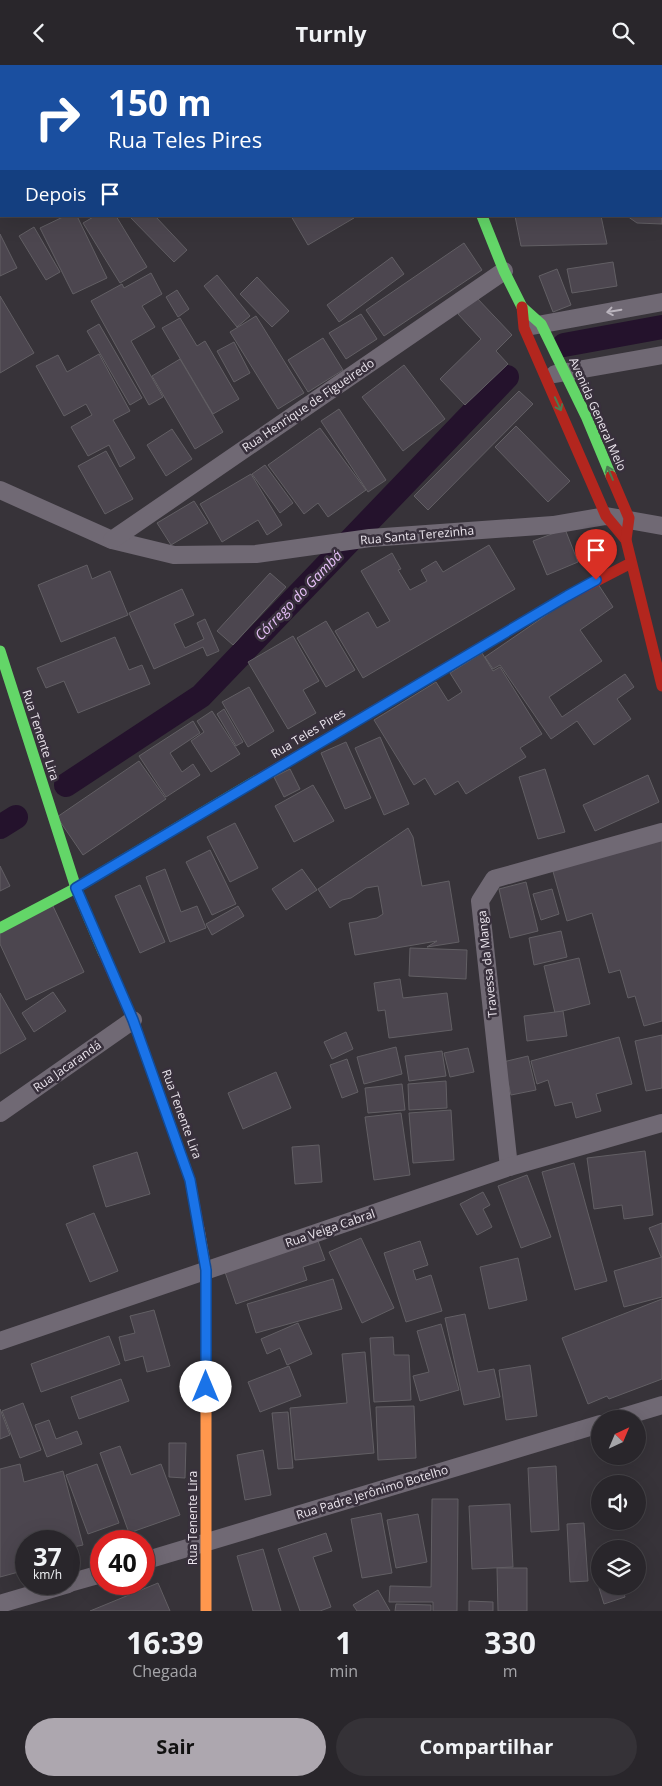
<!DOCTYPE html>
<html lang="pt">
<meta charset="utf-8">
<style>
body{margin:0;font-family:"Open Sans",sans-serif;background:#353237;color:#f1f3f6;height:100vh;display:flex;flex-direction:column;font-size:19px;white-space:nowrap}
*{box-sizing:border-box;margin:0}
p{font-size:16px;color:#a5a5a9}
.icon{flex:none;width:28px;height:28px;fill:none;stroke:currentColor;stroke-width:2;stroke-linecap:round;stroke-linejoin:round}
.map{position:relative;height:1546px;overflow:hidden}
.side{display:flex;flex-direction:column;background:#29262b;flex:1}
.side>*{flex:none}
.banner{position:absolute;left:0px;top:0px;width:662px;height:152px;box-shadow:0 5px 20px #0002,0 0 0 1px #454347;background:#1a4fa0;color:#fff;overflow:hidden}
.needle{width:32px;rotate:44deg}
.fabs{position:absolute;left:591px;top:1345px;display:grid;gap:10px}
.fabs a{display:grid;place-items:center;width:55px;height:55px;border-radius:50%;background:#29262b;box-shadow:0 5px 20px #0002,0 0 0 1px #454347;font-size:25px}
.speed{position:absolute;left:15px;top:1465px;display:flex;gap:10px;font-size:25px;font-weight:700;text-align:center}
.speed>*{display:grid;place-content:center;width:65px;height:65px;border-radius:50%;background:#29262b;box-shadow:0 5px 20px #0002,0 0 0 1px #454347;line-height:1}
.speed small{font-size:12px;font-weight:400}
.speed .limit{border:8px solid #d22;background:#fff;color:#111}
.pin{position:absolute;display:grid;place-items:center;width:42px;height:42px;color:#fff;margin:-51px -21px;border-radius:50% 50% 50% 0;rotate:-45deg;box-shadow:0 0 5px #0007}
.pin .icon{rotate:45deg}
.me{position:absolute;width:55px;margin:-28px;rotate:0deg;stroke-linejoin:round;filter:drop-shadow(0 0 4px #0008)}
.turn{display:flex;align-items:center;gap:18px;height:105px;padding:0 25px;font-size:22px}
.turn .icon{width:65px;height:65px;stroke-width:2.5}
.turn b{display:block;font-size:35px;line-height:42px}
.then{display:flex;align-items:center;height:48px;padding:0 25px;background:#0003;gap:10px;font-size:19px}
.eta{display:flex;justify-content:space-evenly;align-items:center;height:85px;text-align:center}
.eta b{font-size:30px;font-weight:700;line-height:35px}
.action{display:flex;gap:10px;margin-top:auto;padding:10px 25px}
.action a{flex:1;height:58px;border-radius:30px;background:#ada7af;color:#111;font-size:20px;font-weight:700;line-height:58px;text-align:center}
.action a+a{background:#353237;color:#f1f3f6}
header{display:flex;justify-content:space-between;align-items:center;height:65px;padding:0 25px;background:#29262b;font-size:22px;font-weight:700}
.map>svg:first-child{display:block}
</style>
<header><svg class="icon" aria-label="back" viewBox="0 0 24 24"><path d="M15 5l-7 7 7 7"/></svg>Turnly<svg class="icon" aria-label="search" viewBox="0 0 24 24"><circle cx="10" cy="10" r="6"/><path d="M15 15l6 6"/></svg></header>
<div class="map">
<svg width="662" height="1546" viewBox="0 0 662 1546">
<rect width="100%" height="100%" fill="#373339"/>
<g fill="none" stroke-linecap="round" stroke-linejoin="round">
<g stroke="#24122c" stroke-width="24">
<polyline points="564,280 662,262"/>
<polyline points="66,720 201,631 507,312"/>
<polyline points="0,762 16,752"/>
</g>
</g>
<g fill="#4c464f" stroke="#625f64">
<rect x="109" y="0" width="83" height="1"/>
<rect x="196" y="0" width="48" height="1"/>
<polygon points="459,0 526,0 519,1"/>
<polygon points="662,120 662,159 637,158 627,151 661,151"/>
<polygon points="65,151 77,151 107,213 73,229 40,163"/>
<polygon points="95,151 116,151 147,202 120,218 83,158"/>
<polygon points="129,151 155,151 187,185 174,197"/>
<polygon points="291,151 353,151 354,153 308,180"/>
<polygon points="515,151 601,151 607,179 521,181"/>
<polygon points="34,162 60,207 46,215 19,171"/>
<polygon points="0,169 17,203 0,211"/>
<polygon points="464,178 482,205 384,271 366,245"/>
<polygon points="392,192 404,209 339,257 327,240"/>
<polygon points="613,197 617,221 572,228 567,204"/>
<polygon points="557,204 571,240 553,247 539,211"/>
<polygon points="151,208 162,229 142,241 155,262 131,276 163,332 149,340 91,236 122,219 124,223"/>
<polygon points="217,210 250,251 237,262 204,221"/>
<polygon points="257,212 289,246 272,262 240,229"/>
<polygon points="177,225 189,244 178,252 166,232"/>
<polygon points="0,231 34,288 0,308"/>
<polygon points="476,232 512,270 496,286 508,299 465,340 440,314 481,274 458,249"/>
<polygon points="361,249 377,274 346,294 329,268"/>
<polygon points="256,251 304,328 278,344 230,267"/>
<polygon points="180,253 197,281 205,276 239,334 213,349 162,263"/>
<polygon points="99,259 142,333 130,340 87,266"/>
<polygon points="323,273 343,305 308,327 288,295"/>
<polygon points="234,277 250,308 234,317 217,286"/>
<polygon points="99,289 130,346 113,355 135,393 120,402 109,380 88,391 71,362 92,350 86,339 64,351 36,301 58,290 67,307"/>
<polygon points="180,294 223,367 195,384 152,311"/>
<polygon points="404,300 445,354 403,386 362,332"/>
<polygon points="519,326 533,339 428,445 414,431"/>
<polygon points="339,344 386,415 368,427 321,356"/>
<polygon points="516,361 570,416 548,437 495,382"/>
<polygon points="320,363 366,425 328,452 318,438 304,449 268,400"/>
<polygon points="172,364 192,394 166,411 147,380"/>
<polygon points="106,386 133,434 105,449 78,401"/>
<polygon points="265,400 293,438 280,448 252,409"/>
<polygon points="251,409 282,460 267,470 258,455 222,477 200,439"/>
<polygon points="194,436 208,458 171,480 157,458"/>
<polygon points="565,464 578,497 547,510 533,476"/>
<polygon points="489,480 515,524 363,613 335,566 368,547 377,563 390,556 361,506 392,488 401,504 398,505 410,525 427,516 421,505 436,496 443,507"/>
<polygon points="87,500 92,514 110,506 128,550 61,577 38,520"/>
<polygon points="270,508 286,522 233,580 217,566"/>
<polygon points="596,516 613,542 580,565 602,596 549,632 562,652 625,609 634,622 617,634 631,654 594,680 577,656 551,674 500,600 493,604 485,592"/>
<polygon points="182,524 194,550 174,559 185,583 204,574 197,558 205,554 219,586 207,591 203,582 154,604 129,548"/>
<polygon points="326,556 355,605 326,622 297,573"/>
<polygon points="293,571 319,616 303,625 316,648 288,664 248,597"/>
<polygon points="115,572 129,605 142,600 150,619 78,648 64,616 46,623 37,603"/>
<polygon points="482,588 493,606 500,602 542,669 520,683 526,692 466,729 458,716 435,730 425,713 414,720 374,655 436,617 448,636 462,627 450,608"/>
<polygon points="249,622 274,666 248,682 222,637"/>
<polygon points="224,644 243,677 236,681 217,649"/>
<polygon points="212,646 240,689 211,707 191,676 204,667 197,656"/>
<polygon points="193,656 200,668 170,688 182,707 193,699 200,710 166,732 139,691"/>
<polygon points="380,672 409,739 384,750 355,683"/>
<polygon points="346,677 371,733 345,744 321,688"/>
<polygon points="139,696 166,734 83,790 57,752"/>
<polygon points="290,704 300,724 284,732 274,712"/>
<polygon points="545,704 565,767 538,774 519,712"/>
<polygon points="648,710 659,737 595,766 583,740"/>
<polygon points="313,720 334,756 294,777 275,741"/>
<polygon points="235,758 258,803 230,817 207,772"/>
<polygon points="408,763 413,772 422,821 449,816 459,877 427,882 437,876 355,890 349,858 377,853 383,849 378,821 366,823 351,833 342,835 330,843 318,824"/>
<polygon points="662,771 662,956 644,961 635,931 628,933 620,905 609,908 592,848 567,856 552,803"/>
<polygon points="210,785 236,839 212,850 186,797"/>
<polygon points="0,801 10,821 0,826"/>
<polygon points="165,804 181,847 197,841 206,863 170,877 146,812"/>
<polygon points="302,804 317,825 286,845 272,824"/>
<polygon points="526,817 538,866 510,873 499,824"/>
<polygon points="140,820 165,877 140,888 115,831"/>
<polygon points="552,824 559,849 541,855 533,829"/>
<polygon points="52,839 84,907 26,935 0,879 0,863"/>
<polygon points="238,841 244,851 212,870 206,859"/>
<polygon points="561,866 567,892 534,900 529,873"/>
<polygon points="410,883 467,885 466,914 409,911"/>
<polygon points="579,893 590,939 555,948 544,901"/>
<polygon points="400,914 403,933 447,928 452,965 389,973 385,945 378,946 374,918"/>
<polygon points="53,927 66,946 34,967 22,948"/>
<polygon points="0,928 26,974 0,989"/>
<polygon points="563,946 567,971 527,976 524,951"/>
<polygon points="346,967 353,984 332,994 324,977"/>
<polygon points="662,970 662,1023 646,1026 635,976"/>
<polygon points="619,972 632,1019 596,1029 601,1046 576,1053 572,1037 555,1041 548,1015 537,1019 531,996"/>
<polygon points="396,982 402,1009 364,1019 357,992"/>
<polygon points="468,983 474,1007 450,1012 444,988"/>
<polygon points="442,986 446,1011 409,1016 405,991"/>
<polygon points="528,991 536,1025 511,1030 503,997"/>
<polygon points="347,994 358,1027 342,1033 330,1000"/>
<polygon points="276,1007 291,1043 243,1064 228,1028"/>
<polygon points="446,1016 447,1043 409,1045 408,1019"/>
<polygon points="402,1019 405,1045 368,1048 365,1023"/>
<polygon points="451,1045 454,1095 413,1098 409,1048"/>
<polygon points="401,1048 410,1110 374,1115 365,1052"/>
<polygon points="319,1080 322,1117 295,1119 292,1082"/>
<polygon points="645,1086 653,1150 624,1154 622,1140 594,1144 587,1093"/>
<polygon points="137,1087 150,1129 106,1142 93,1101"/>
<polygon points="574,1098 607,1216 575,1225 542,1107"/>
<polygon points="527,1110 551,1172 521,1183 498,1121"/>
<polygon points="483,1127 490,1140 483,1144 492,1162 477,1170 460,1139"/>
<polygon points="94,1148 118,1206 90,1217 66,1159"/>
<polygon points="662,1158 662,1191 661,1192 649,1163"/>
<polygon points="361,1173 394,1243 362,1258 329,1187"/>
<polygon points="318,1176 325,1195 303,1202 307,1215 236,1239 225,1207"/>
<polygon points="420,1176 428,1200 413,1205 416,1215 431,1210 442,1246 406,1257 384,1188"/>
<polygon points="662,1192 662,1232 624,1242 614,1206"/>
<polygon points="518,1193 527,1235 489,1244 480,1202"/>
<polygon points="333,1214 342,1244 256,1268 247,1239"/>
<polygon points="662,1234 662,1314 609,1334 607,1331 588,1339 562,1273"/>
<polygon points="154,1245 170,1301 147,1307 143,1291 125,1296 119,1272 135,1268 130,1251"/>
<polygon points="465,1249 478,1307 494,1304 500,1332 464,1340 445,1253"/>
<polygon points="298,1258 312,1289 287,1300 280,1283 267,1289 261,1274"/>
<polygon points="441,1259 459,1325 420,1336 413,1311 429,1307 417,1266"/>
<polygon points="109,1271 120,1299 41,1327 31,1299"/>
<polygon points="393,1272 394,1290 409,1290 411,1335 374,1337 370,1273"/>
<polygon points="365,1287 374,1388 295,1395 290,1343 347,1338 342,1289"/>
<polygon points="530,1300 537,1351 506,1355 499,1305"/>
<polygon points="289,1301 301,1331 260,1347 248,1317"/>
<polygon points="121,1314 129,1336 79,1354 71,1332"/>
<polygon points="23,1338 41,1385 20,1393 2,1346"/>
<polygon points="414,1341 416,1393 378,1395 376,1342"/>
<polygon points="0,1344 10,1370 0,1374"/>
<polygon points="288,1347 293,1403 278,1404 272,1348"/>
<polygon points="49,1355 56,1374 77,1366 82,1379 47,1392 35,1360"/>
<polygon points="169,1378 186,1378 185,1413 169,1412"/>
<polygon points="120,1381 131,1410 161,1399 180,1450 129,1468 100,1388"/>
<polygon points="263,1385 271,1430 245,1435 237,1390"/>
<polygon points="20,1399 24,1417 63,1406 83,1480 69,1483 69,1476 57,1476 55,1469 42,1473 43,1476 26,1476 26,1505 0,1512 0,1404"/>
<polygon points="97,1399 119,1458 88,1469 66,1410"/>
<polygon points="556,1401 559,1465 531,1467 528,1403"/>
<polygon points="432,1434 458,1434 457,1546 433,1546 433,1537 389,1537 390,1521 431,1522"/>
<polygon points="510,1439 513,1502 472,1504 469,1441"/>
<polygon points="381,1448 392,1508 362,1513 351,1454"/>
<polygon points="418,1449 427,1497 396,1503 387,1455"/>
<polygon points="584,1458 588,1516 570,1517 567,1459"/>
<polygon points="326,1468 332,1486 313,1492 331,1542 320,1546 300,1546 278,1484"/>
<polygon points="263,1484 281,1546 253,1546 237,1491"/>
<polygon points="497,1503 527,1503 527,1546 498,1546"/>
<polygon points="158,1518 170,1546 90,1546"/>
<polygon points="604,1521 622,1521 625,1532 604,1539 599,1523"/>
<polygon points="378,1525 390,1546 357,1546 353,1540"/>
<polygon points="469,1536 493,1537 493,1546 469,1546"/>
<polygon points="396,1539 431,1540 431,1546 395,1546"/>
</g>
<g fill="none" stroke-linecap="round" stroke-linejoin="round">
<g stroke="#706974" stroke-width="18">
<polyline points="351,1 354,0"/>
<polyline points="661,3 662,2"/>
<polyline points="0,116 1,116"/>
<polyline points="532,261 662,237"/>
<polyline points="555,309 662,290"/>
<polyline points="0,425 112,475 174,490 256,489 370,473 553,460 606,451 662,461"/>
<polyline points="112,475 504,206"/>
<polyline points="0,1048 133,955"/>
<polyline points="509,1102 480,836 494,814 662,767"/>
<polyline points="0,1276 509,1102 662,1058"/>
<polyline points="616,1354 662,1340"/>
<polyline points="144,1496 600,1359"/>
<polyline points="69,1518 101,1509"/>
<polyline points="0,1539 68,1519"/>
</g>
<g stroke="#63d668" stroke-width="11">
<polyline points="416,0 417,1"/>
<polyline points="482,151 504,206 522,242 541,259 586,351 611,411"/>
<polyline points="0,586 76,823 104,889"/>
<polyline points="0,863 76,823 257,715"/>
</g>
<polyline stroke="#ff974d" stroke-width="11" points="199,1164 206,1205 206,1546"/>
<g stroke="#b3261e" stroke-width="11">
<polyline points="522,242 524,263 606,451 626,475"/>
<polyline points="611,411 629,453 626,475 662,621"/>
<polyline points="257,715 567,531 631,498"/>
<polyline points="104,889 133,955 190,1115 199,1164"/>
</g>
</g>
<defs><path id="oneway-shaft" d="M-6 0H5M1.5-3L5.5 0L1.5 3" fill="none" stroke-width="1.6" stroke-linecap="round" stroke-linejoin="round" transform="scale(1.25)"/></defs>
<use stroke="#bab4bd" href="#oneway-shaft" transform="translate(614 246) rotate(170)"/>
<g stroke="#4b7b50">
<use href="#oneway-shaft" transform="translate(558 339) rotate(65)"/>
<use href="#oneway-shaft" transform="translate(610 408) rotate(-113)"/>
</g>
<g fill="none" stroke-linecap="round" stroke-linejoin="round">
<defs>
<polyline id="route" points="206,1322 206,1205 190,1115 133,955 76,823 567,531 596,515"/>
</defs>
<use href="#route" stroke="#114b97" stroke-width="12"/>
<use href="#route" stroke="#1a73e8" stroke-width="9"/>
</g>
<g text-anchor="middle" dominant-baseline="central" stroke-width="5" stroke-linejoin="round" paint-order="stroke">
<g font-size="12" fill="#ece6ee" stroke="#38303c">
<text transform="translate(308 340) rotate(-34)">Rua Henrique de Figueiredo</text>
<text transform="translate(598 349) rotate(66)">Avenida General Melo</text>
<text transform="translate(417 470) rotate(-5)">Rua Santa Terezinha</text>
<text transform="translate(308 668) rotate(-31)">Rua Teles Pires</text>
<text transform="translate(41 670) rotate(72)">Rua Tenente Lira</text>
<text transform="translate(487 899) rotate(-96)">Travessa da Manga</text>
<text transform="translate(67 1001) rotate(-35)">Rua Jacarandá</text>
<text transform="translate(182 1049) rotate(70)">Rua Tenente Lira</text>
<text transform="translate(330 1163) rotate(-19)">Rua Veiga Cabral</text>
<text transform="translate(372 1427) rotate(-17)">Rua Padre Jerônimo Botelho</text>
<text transform="translate(192 1453) rotate(-90)">Rua Tenente Lira</text>
</g>
<g font-size="14" font-style="italic" fill="#e7c0f9" stroke="#38303c">
<text transform="translate(298 530) rotate(-46)">Córrego do Gambá</text>
</g>
</g>
</svg>
<div class="fabs">
<a><svg class="needle" viewBox="-14 -14 28 28"><path d="M0-13l5 13h-10z" fill="#e53935"/><path d="M0 13l5-13h-10z" fill="#a5a5a9"/></svg></a>
<a><svg class="icon" aria-label="sound" viewBox="0 0 24 24"><path d="M4 9h4l5-4v14l-5-4H4zM17 9q2 3 0 6"/></svg></a>
<a><svg class="icon" aria-label="layers" viewBox="0 0 24 24"><path d="M12 4l9 5-9 5-9-5zM3 14l9 5 9-5"/></svg></a>
</div>
<div class="speed"><div>37<small>km/h</small></div><div class="limit">40</div></div>
<div class="pin" style="left:596px;top:515px;background:#d93025"><svg class="icon" aria-label="arrive" viewBox="0 0 24 24"><path d="M6 21V4h12l-3 4 3 4H6"/></svg></div>
<svg class="me" style="left:206px;top:1322px" viewBox="-20 -20 40 40"><circle r="19" fill="#fff"/><path d="M0-13L10 11 0 6-10 11z" fill="#1a73e8"/></svg>
<div class="banner">
<div class="turn"><svg class="icon" aria-label="right" viewBox="0 0 24 24"><path d="M7 20v-9h11M14 6l5 5-5 5"/></svg><div><b>150 m</b>Rua Teles Pires</div></div>
<div class="then">Depois<svg class="icon" aria-label="arrive" viewBox="0 0 24 24"><path d="M6 21V4h12l-3 4 3 4H6"/></svg></div>
</div>
</div>
<section class="side">
<div class="eta">
<div><b>16:39</b><p>Chegada</p></div>
<div><b>1</b><p>min</p></div>
<div><b>330</b><p>m</p></div>
</div>
<div class="action"><a>Sair</a><a>Compartilhar</a></div>
</section>
